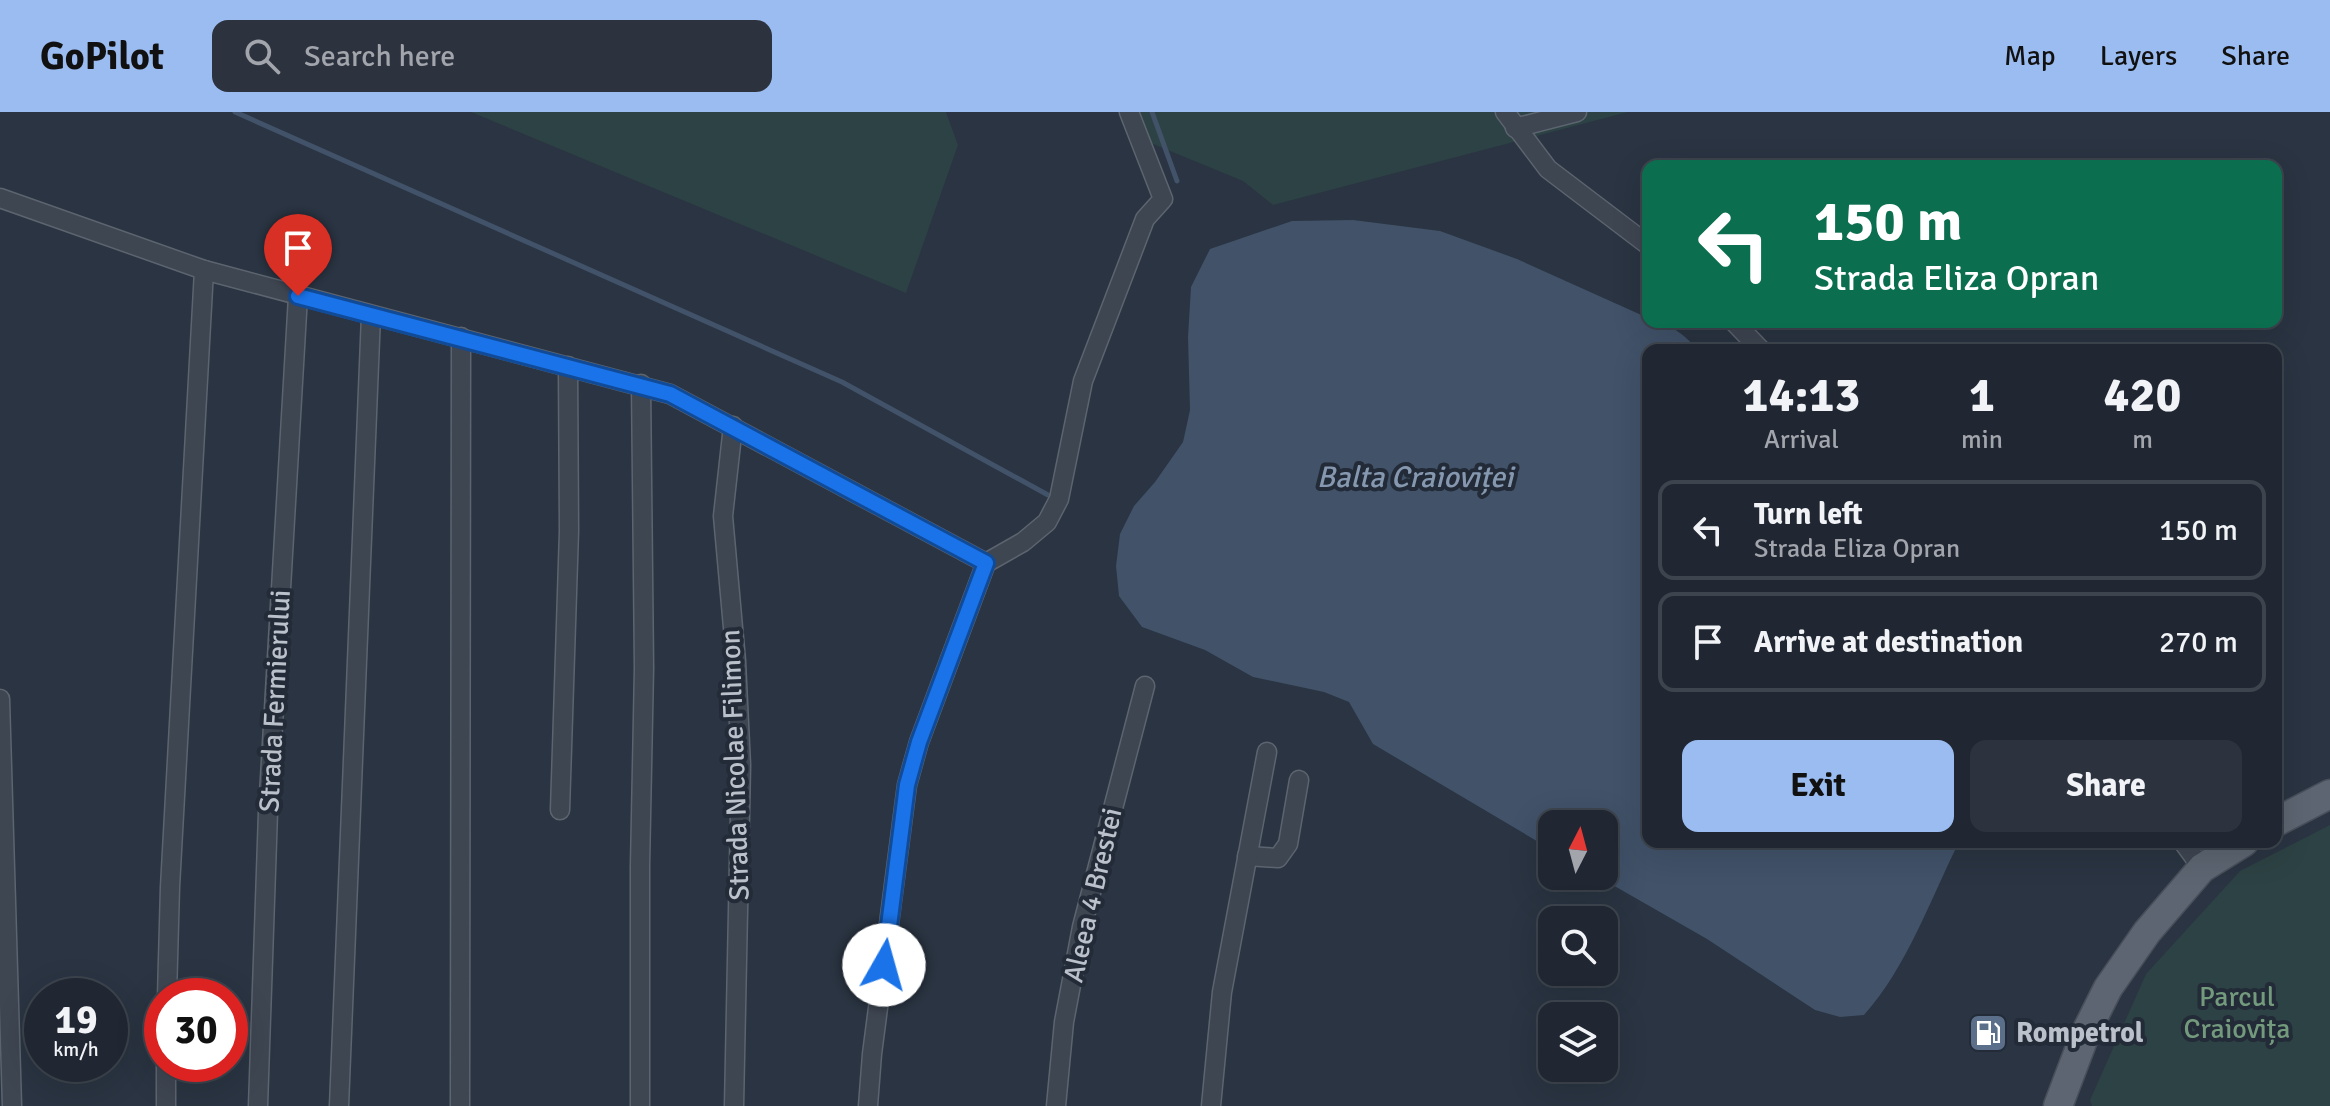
<!DOCTYPE html>
<meta charset="utf-8">
<style>
body{margin:0;font-family:Signika,sans-serif;background:#2d333e;color:#f1f3f6;height:100vh;display:flex;flex-direction:column;font-size:30px;white-space:nowrap}
*{box-sizing:border-box;margin:0}
p{font-size:26px;color:#a2a5ac}
.icon{flex:none;width:44px;height:44px;fill:none;stroke:currentColor;stroke-width:2;stroke-linecap:round;stroke-linejoin:round}
.map{position:relative;flex:1;overflow:hidden}
.details{position:absolute;left:1642px;top:232px;width:640px;height:504px;display:flex;flex-direction:column;background:#202732;border-radius:16px;box-shadow:0 8px 32px #0002,0 0 0 2px #3d444d}
.details>*{flex:none}
.top-card{position:absolute;left:1642px;top:48px;width:640px;height:168px;border-radius:16px;box-shadow:0 8px 32px #0002,0 0 0 2px #3d444d;background:#0b6e4f;color:#fff;overflow:hidden}
.needle{width:52px;rotate:6deg}
.fabs{position:absolute;left:1538px;top:698px;display:grid;gap:16px}
.fabs a{display:grid;place-items:center;width:80px;height:80px;border-radius:16px;background:#202732;box-shadow:0 8px 32px #0002,0 0 0 2px #3d444d;font-size:40px}
.speed{position:absolute;left:24px;top:866px;display:flex;gap:16px;font-size:40px;font-weight:700;text-align:center}
.speed>*{display:grid;place-content:center;width:104px;height:104px;border-radius:50%;background:#202732;box-shadow:0 8px 32px #0002,0 0 0 2px #3d444d;line-height:1}
.speed small{font-size:20px;font-weight:400}
.speed .limit{border:12px solid #d22;background:#fff;color:#111}
.pin{position:absolute;display:grid;place-items:center;width:68px;height:68px;color:#fff;margin:-82px -34px;border-radius:50% 50% 50% 0;rotate:-45deg;box-shadow:0 0 8px #0007}
.pin .icon{rotate:45deg}
.me{position:absolute;width:88px;margin:-44px;rotate:7deg;stroke-linejoin:round;filter:drop-shadow(0 0 6px #0008)}
.turn{display:flex;align-items:center;gap:28px;height:168px;padding:0 40px;font-size:36px}
.turn .icon{width:104px;height:104px;stroke-width:2.5}
.turn b{display:block;font-size:56px;line-height:68px}
.eta{display:flex;justify-content:space-evenly;align-items:center;height:136px;text-align:center}
.eta b{font-size:48px;font-weight:800;line-height:56px}
.action{display:flex;gap:16px;margin-top:auto;padding:16px 40px}
.action a{flex:1;height:92px;border-radius:16px;background:#9bbcf0;color:#111;font-size:32px;font-weight:800;line-height:92px;text-align:center}
.action a+a{background:#2d333e;color:#f1f3f6}
ul{padding:0;list-style:none}
li{display:flex;align-items:center;gap:24px;height:100px;margin:0 16px 12px;padding:0 24px;border:4px solid #3d444d;border-radius:16px}
li div{flex:1}
li b{display:block;font-size:30px}
li em{font-style:normal}
header{display:flex;align-items:center;gap:48px;box-sizing:border-box;height:112px;padding:0 40px;background:#9bbcf0;color:#111}
header strong{font-size:38px}
nav{display:flex;gap:44px;margin-inline-start:auto;font-size:28px}
.search{width:560px;height:72px;background:#2d333e;display:flex;align-items:center;gap:20px;box-sizing:border-box;padding:0 28px;border-radius:16px;color:#a2a5ac;font-size:30px}
.map>svg:first-child{display:block}
</style>
<header>
<strong>GoPilot</strong>
<div class="search"><svg class="icon" aria-label="search" viewBox="0 0 24 24"><circle cx="10" cy="10" r="6"/><path d="M15 15l6 6"/></svg>Search here</div>
<nav><a>Map</a><a>Layers</a><a>Share</a></nav>
</header>
<div class="map">
<svg width="2330" height="994" viewBox="0 0 2330 994">
<rect width="100%" height="100%" fill="#2a3442"/>
<g fill="#2d4244">
<polygon points="471,0 946,0 958,33 906,181"/>
<polygon points="1121,0 1628,0 1273,93 1243,69 1131,23"/>
<polygon points="2330,713 2330,994 2092,994 2090,988 2146,862 2240,759"/>
</g>
<path fill="#415269" d="M 1353,108 L 1440,119 L 1517,147 L 1648,206 L 1648,210 C 1671,210 1684,223 1698,238 L 1648,238 L 1648,730 L 1959,730 C 1930,788 1907,855 1864,903 L 1840,905 L 1815,898 L 1707,827 L 1597,764 L 1604,764 L 1604,712 L 1552,712 L 1552,738 L 1373,632 L 1349,590 L 1324,580 L 1253,565 L 1205,538 L 1142,515 L 1119,484 L 1116,454 L 1120,422 L 1134,394 L 1155,370 L 1183,330 L 1190,298 L 1188,225 L 1191,175 L 1210,137 L 1292,109 Z"/>
<g fill="none" stroke-linecap="round" stroke-linejoin="round">
<g stroke="#415269" stroke-width="5">
<polyline points="235,0 842,270 1048,383"/>
<polyline points="1152,0 1177,69"/>
</g>
<defs>
<g id="minor">
<polyline points="1505,0 1548,57 1648,133"/>
<polyline points="1515,16 1577,0"/>
<polyline points="0,86 204,158 670,282 986,451"/>
<polyline points="1734,210 1761,238"/>
<polyline points="733,314 723,404 736,549 741,653 734,994"/>
<polyline points="0,587 12,994"/>
<polyline points="560,698 569,419 568,254"/>
<polyline points="2183,730 2202,756"/>
<polyline points="1247,744 1278,746 1288,732 1299,668"/>
<polyline points="167,884 170,775 204,158"/>
<polyline points="166,994 166,952"/>
<polyline points="258,994 268,700 298,184"/>
<polyline points="339,994 371,203"/>
<polyline points="460,994 461,225"/>
<polyline points="640,994 640,754 644,556 641,272"/>
<polyline points="868,994 872,942 907,673 919,630 986,451 1023,430 1047,410 1059,387 1083,269 1145,107 1163,87 1129,0"/>
<polyline points="1056,994 1064,910 1082,815 1145,574"/>
<polyline points="1211,994 1222,880 1267,640"/>
</g>
<g id="primary">
<polyline points="2276,710 2330,682"/>
<polyline points="2058,994 2086,920 2108,876 2147,820 2202,756 2244,730"/>
</g>
</defs>
<use href="#minor" stroke="#5c646f" stroke-width="21"/>
<use href="#primary" stroke="#484f5b" stroke-width="31"/>
<use href="#minor" stroke="#3e4652" stroke-width="18"/>
<use href="#primary" stroke="#5c6571" stroke-width="28"/>
</g>
<g fill="none" stroke-linecap="round" stroke-linejoin="round">
<defs>
<polyline id="route" points="298,184 670,282 986,451 919,630 907,673 884,853"/>
</defs>
<use href="#route" stroke="#114b97" stroke-width="20"/>
<use href="#route" stroke="#1a73e8" stroke-width="14"/>
</g>
<defs>
<symbol id="fuel-square" viewBox="-11 -11 22 22"><rect x="-9" y="-9" width="18" height="18" rx="4" fill="#5c6f8a" stroke="#222b37"/><path d="M-5.5-6h7V0h2V4h1.3V-2.5L3-4.5l.8-.8L6-3V5H2.5V1h-1V6h-7ZM-4.2-4.7v3.2H.2V-4.7Z" fill="#fff"/></symbol>
</defs>
<g fill-rule="evenodd">
<use href="#fuel-square" x="1966" y="899" width="44" height="44"/>
</g>
<g text-anchor="middle" dominant-baseline="central" stroke-width="8" stroke-linejoin="round" paint-order="stroke">
<g font-size="28" fill="#bbc1cb" stroke="#222b37">
<text transform="translate(275 589) rotate(-87)">Strada Fermierului</text>
<text transform="translate(735 653) rotate(-92)">Strada Nicolae Filimon</text>
<text transform="translate(1093 783) rotate(-77)">Aleea 4 Brestei</text>
</g>
<g font-size="28" fill="#749a7d" stroke="#222b37">
<text x="2237" y="885">Parcul<tspan x="2237" dy="32">Craiovița</tspan></text>
</g>
<g font-size="28" font-weight="bold" fill="#bbc1cb" stroke="#222b37" text-anchor="start">
<text x="2016" y="921">Rompetrol</text>
</g>
<g font-size="30" font-style="italic" fill="#8698b0" stroke="#222b37">
<text x="1415" y="365">Balta Craioviței</text>
</g>
</g>
</svg>
<div class="fabs">
<a><svg class="needle" viewBox="-14 -14 28 28"><path d="M0-13l5 13h-10z" fill="#e53935"/><path d="M0 13l5-13h-10z" fill="#a2a5ac"/></svg></a>
<a><svg class="icon" aria-label="search" viewBox="0 0 24 24"><circle cx="10" cy="10" r="6"/><path d="M15 15l6 6"/></svg></a>
<a><svg class="icon" aria-label="layers" viewBox="0 0 24 24"><path d="M12 4l9 5-9 5-9-5zM3 14l9 5 9-5"/></svg></a>
</div>
<div class="speed"><div>19<small>km/h</small></div><div class="limit">30</div></div>
<div class="pin" style="left:298px;top:184px;background:#d93025"><svg class="icon" aria-label="arrive" viewBox="0 0 24 24"><path d="M6 21V4h12l-3 4 3 4H6"/></svg></div>
<svg class="me" style="left:884px;top:853px" viewBox="-20 -20 40 40"><circle r="19" fill="#fff"/><path d="M0-13L10 11 0 6-10 11z" fill="#1a73e8"/></svg>
<div class="top-card">
<div class="turn"><svg class="icon" aria-label="left" viewBox="0 0 24 24"><path d="M17 20v-9H6M10 6l-5 5 5 5"/></svg><div><b>150 m</b>Strada Eliza Opran</div></div>
</div>
<section class="details">
<div class="eta">
<div><b>14:13</b><p>Arrival</p></div>
<div><b>1</b><p>min</p></div>
<div><b>420</b><p>m</p></div>
</div>
<ul>
<li><svg class="icon" aria-label="left" viewBox="0 0 24 24"><path d="M17 20v-9H6M10 6l-5 5 5 5"/></svg><div><b>Turn left</b><p>Strada Eliza Opran</p></div><em>150 m</em></li>
<li><svg class="icon" aria-label="arrive" viewBox="0 0 24 24"><path d="M6 21V4h12l-3 4 3 4H6"/></svg><div><b>Arrive at destination</b></div><em>270 m</em></li>
</ul>
<div class="action"><a>Exit</a><a>Share</a></div>
</section>
</div>
